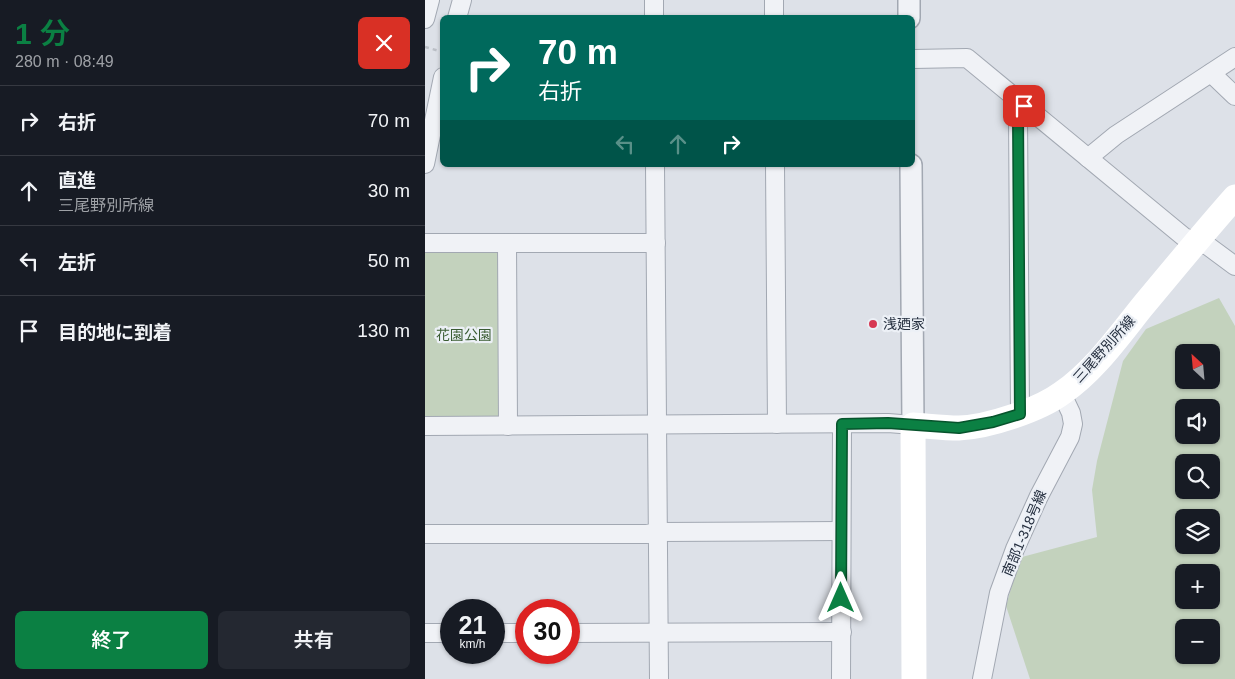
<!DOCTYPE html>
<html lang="ja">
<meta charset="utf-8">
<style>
body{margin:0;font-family:Arial,"Noto Sans JP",sans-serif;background:#242831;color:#f1f3f6;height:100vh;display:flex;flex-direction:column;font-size:19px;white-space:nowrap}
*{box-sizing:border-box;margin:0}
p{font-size:16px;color:#9ea1a6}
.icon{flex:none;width:28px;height:28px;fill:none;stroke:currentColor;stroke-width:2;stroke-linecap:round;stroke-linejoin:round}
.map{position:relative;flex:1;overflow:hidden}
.sheet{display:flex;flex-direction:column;background:#171b24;width:425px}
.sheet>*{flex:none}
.guide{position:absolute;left:15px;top:15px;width:475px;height:152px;border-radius:8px;box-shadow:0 1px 4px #0004;background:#00695c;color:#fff;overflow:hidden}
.needle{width:32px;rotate:334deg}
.buttons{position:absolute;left:750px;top:344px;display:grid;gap:10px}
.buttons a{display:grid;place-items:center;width:45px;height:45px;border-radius:8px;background:#171b24;box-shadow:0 1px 4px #0004;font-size:25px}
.speed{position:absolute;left:15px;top:599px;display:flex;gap:10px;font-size:25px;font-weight:700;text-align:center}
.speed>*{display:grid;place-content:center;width:65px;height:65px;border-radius:50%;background:#171b24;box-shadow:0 1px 4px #0004;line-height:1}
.speed small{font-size:12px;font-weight:400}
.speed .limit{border:8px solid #d22;background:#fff;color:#111}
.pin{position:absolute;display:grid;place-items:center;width:42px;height:42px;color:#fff;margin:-21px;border-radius:10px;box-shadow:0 2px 8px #0006}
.me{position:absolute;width:55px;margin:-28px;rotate:0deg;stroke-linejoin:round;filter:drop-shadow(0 0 4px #0008)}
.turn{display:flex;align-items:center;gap:18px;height:105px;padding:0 15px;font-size:22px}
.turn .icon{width:65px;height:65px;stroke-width:2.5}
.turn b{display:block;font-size:35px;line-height:42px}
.lanes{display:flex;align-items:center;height:48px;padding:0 15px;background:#0003;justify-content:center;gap:25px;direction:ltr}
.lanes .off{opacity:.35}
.round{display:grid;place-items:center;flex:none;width:52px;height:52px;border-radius:8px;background:#242831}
.headline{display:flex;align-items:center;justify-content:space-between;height:85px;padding:0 15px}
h1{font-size:30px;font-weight:600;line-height:38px;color:#0b8043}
.button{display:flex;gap:10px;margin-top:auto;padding:10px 15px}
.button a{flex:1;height:58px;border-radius:8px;background:#0b8043;color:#fff;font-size:20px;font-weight:600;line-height:58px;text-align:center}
.button a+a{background:#242831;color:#f1f3f6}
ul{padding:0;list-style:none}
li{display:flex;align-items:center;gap:15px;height:70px;padding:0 15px;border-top:1px solid #363941}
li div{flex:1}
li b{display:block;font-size:19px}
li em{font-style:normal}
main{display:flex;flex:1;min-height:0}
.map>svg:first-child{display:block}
</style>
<main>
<section class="sheet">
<div class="headline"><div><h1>1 分</h1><p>280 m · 08:49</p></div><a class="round" style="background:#d93025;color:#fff"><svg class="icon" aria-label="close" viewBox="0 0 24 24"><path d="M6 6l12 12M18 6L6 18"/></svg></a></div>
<ul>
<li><svg class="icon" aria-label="right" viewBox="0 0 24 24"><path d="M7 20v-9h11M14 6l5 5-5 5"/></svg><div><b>右折</b></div><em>70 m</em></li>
<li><svg class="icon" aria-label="ahead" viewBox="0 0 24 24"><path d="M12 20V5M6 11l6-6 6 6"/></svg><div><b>直進</b><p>三尾野別所線</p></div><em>30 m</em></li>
<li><svg class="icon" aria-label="left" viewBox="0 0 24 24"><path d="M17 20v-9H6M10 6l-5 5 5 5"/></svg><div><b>左折</b></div><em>50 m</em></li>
<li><svg class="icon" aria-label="arrive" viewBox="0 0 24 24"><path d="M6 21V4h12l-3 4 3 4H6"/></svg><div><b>目的地に到着</b></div><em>130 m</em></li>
</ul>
<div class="button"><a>終了</a><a>共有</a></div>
</section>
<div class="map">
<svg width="810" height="679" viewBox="0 0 810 679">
<rect width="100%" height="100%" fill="#dde1e8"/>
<g fill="#c3d2bd" fill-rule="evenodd">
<polygon points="72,250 77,257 79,413 73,418 0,419 0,251"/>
<path d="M 794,298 L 810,326 L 810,679 L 605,679 L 581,606 L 587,585 L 597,557 L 672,537 L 667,490 L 672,461 L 698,361 L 721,329 ZM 759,352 L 786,352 L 786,380 L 759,380 ZM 759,408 L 786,408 L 786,435 L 759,435 ZM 759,462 L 786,462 L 786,490 L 759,490 ZM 759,518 L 786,518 L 786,545 L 759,545 ZM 759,572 L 786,572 L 786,600 L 759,600 ZM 759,628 L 786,628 L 786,655 L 759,655 Z"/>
</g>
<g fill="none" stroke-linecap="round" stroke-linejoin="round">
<defs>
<g id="minor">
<polyline points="349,0 349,18"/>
<polyline points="32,18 37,0"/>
<polyline points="229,18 229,0"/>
<polyline points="0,19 5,0"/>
<polyline points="488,59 542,58 759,237 783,246 810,266"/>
<polyline points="786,73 810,96"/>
<polyline points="663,158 691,135 810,57"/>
<polyline points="0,164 18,77"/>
<polyline points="230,165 234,679"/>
<polyline points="350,165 352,424"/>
<polyline points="0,243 231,243"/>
<polyline points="82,243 83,426"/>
<polyline points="595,414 593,114 599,106"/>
<polyline points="0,426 463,423 488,425"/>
<polyline points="0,534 222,534 234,532 416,531"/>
<polyline points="0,633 26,633"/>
<polyline points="69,633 101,633"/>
<polyline points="144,633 417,632"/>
<polyline points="416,679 417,424"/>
<polyline points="557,679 574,593 590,549 614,496 645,437 648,424 646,413 637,394"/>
</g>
<g id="tertiary">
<polyline points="484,0 484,18"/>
<polyline points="486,165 488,425"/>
</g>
</defs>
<use href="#minor" stroke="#a2a8b2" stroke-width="20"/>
<use href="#tertiary" stroke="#a2a8b2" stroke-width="24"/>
<polyline stroke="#bbbfc6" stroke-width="2.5" stroke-dasharray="4 4" stroke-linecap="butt" points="0,47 18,52"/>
<use href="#minor" stroke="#f0f2f6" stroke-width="18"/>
<use href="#tertiary" stroke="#f0f2f6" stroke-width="21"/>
<path stroke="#fff" stroke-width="25" d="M 489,679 L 488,425 C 503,426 519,428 534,428 C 563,427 614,410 637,393 C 669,371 693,337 717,307 C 748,270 778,233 810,197"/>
</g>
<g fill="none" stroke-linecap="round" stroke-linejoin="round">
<defs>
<polyline id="route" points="416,598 417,424 463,423 534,428 568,422 595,414 593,114 599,106"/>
</defs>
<use href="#route" stroke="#07532c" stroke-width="12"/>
<use href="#route" stroke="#0b8043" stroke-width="9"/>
</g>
<circle fill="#d73853" stroke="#ecf0f6" stroke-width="2" cx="448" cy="324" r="5"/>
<g text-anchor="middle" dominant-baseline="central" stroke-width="4.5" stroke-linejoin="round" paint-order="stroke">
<g font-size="14" fill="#252f3f" stroke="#ecf0f6" text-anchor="start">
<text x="458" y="324">浅廼家</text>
</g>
<g font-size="14" fill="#3a5c32" stroke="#ecf0f6">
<text x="39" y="335">花園公園</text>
</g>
<g font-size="14" fill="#252f3f" stroke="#ecf0f6">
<text transform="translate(679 349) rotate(-48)">三尾野別所線</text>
<text transform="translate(599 533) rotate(-67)">南部1-318号線</text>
</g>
</g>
</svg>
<div class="buttons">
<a><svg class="needle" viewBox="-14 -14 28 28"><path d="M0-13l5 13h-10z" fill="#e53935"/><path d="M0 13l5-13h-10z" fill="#9ea1a6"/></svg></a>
<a><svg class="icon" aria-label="sound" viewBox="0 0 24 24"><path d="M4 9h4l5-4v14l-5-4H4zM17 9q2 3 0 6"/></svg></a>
<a><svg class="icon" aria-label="search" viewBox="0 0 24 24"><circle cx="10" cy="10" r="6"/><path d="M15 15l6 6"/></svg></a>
<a><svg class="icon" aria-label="layers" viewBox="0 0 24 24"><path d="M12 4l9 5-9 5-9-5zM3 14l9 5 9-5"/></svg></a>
<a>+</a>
<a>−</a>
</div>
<div class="speed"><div>21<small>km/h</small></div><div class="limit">30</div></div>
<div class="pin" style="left:599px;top:106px;background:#d93025"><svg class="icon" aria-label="arrive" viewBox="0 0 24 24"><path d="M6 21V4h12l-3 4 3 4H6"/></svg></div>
<svg class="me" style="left:416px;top:598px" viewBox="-20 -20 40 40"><path d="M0-17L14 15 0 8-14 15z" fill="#0b8043" stroke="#fff" stroke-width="4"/></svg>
<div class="guide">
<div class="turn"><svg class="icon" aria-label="right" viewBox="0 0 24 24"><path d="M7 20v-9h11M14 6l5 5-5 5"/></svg><div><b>70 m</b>右折</div></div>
<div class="lanes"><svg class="icon off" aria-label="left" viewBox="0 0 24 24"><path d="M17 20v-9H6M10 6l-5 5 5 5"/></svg><svg class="icon off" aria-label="ahead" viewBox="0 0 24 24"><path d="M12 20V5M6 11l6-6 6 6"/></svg><svg class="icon" aria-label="right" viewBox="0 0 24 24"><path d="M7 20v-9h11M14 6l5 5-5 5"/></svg></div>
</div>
</div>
</main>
